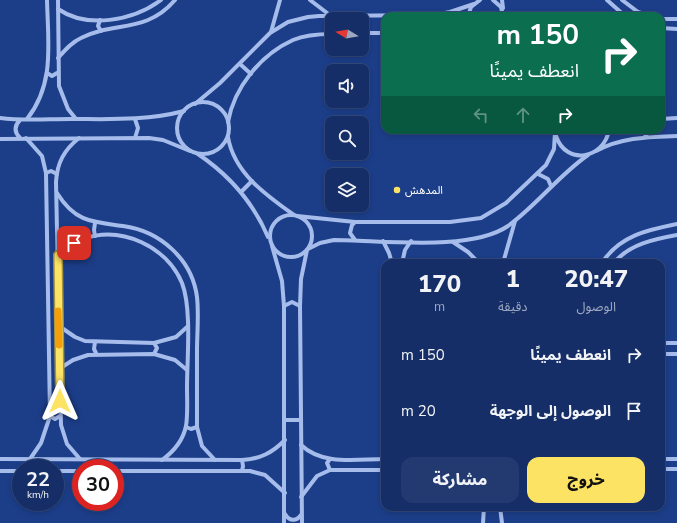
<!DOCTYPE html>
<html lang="ar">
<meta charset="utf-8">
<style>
body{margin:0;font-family:"Nunito Sans","Noto Sans Arabic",sans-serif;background:#223a70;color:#f1f3f6;direction:rtl;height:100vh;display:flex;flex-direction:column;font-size:15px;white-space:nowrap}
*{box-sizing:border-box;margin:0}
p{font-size:13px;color:#9da8c0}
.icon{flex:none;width:22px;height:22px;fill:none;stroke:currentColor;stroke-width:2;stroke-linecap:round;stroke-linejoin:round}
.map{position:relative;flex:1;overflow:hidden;direction:ltr}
.details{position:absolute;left:381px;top:259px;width:284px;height:252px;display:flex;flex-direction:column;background:#152e67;border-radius:12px;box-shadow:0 2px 6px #0003,0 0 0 1px #344a7b;direction:rtl}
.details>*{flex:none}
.guide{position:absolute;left:381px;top:12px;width:284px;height:122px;border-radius:12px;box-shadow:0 2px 6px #0003,0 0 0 1px #344a7b;direction:rtl;background:#0b6e4f;color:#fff;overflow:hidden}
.needle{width:26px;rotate:281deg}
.fabs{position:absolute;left:325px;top:12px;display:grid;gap:8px}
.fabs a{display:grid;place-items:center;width:44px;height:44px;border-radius:8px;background:#152e67;box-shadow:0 2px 6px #0003,0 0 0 1px #344a7b;font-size:20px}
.speed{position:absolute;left:12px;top:459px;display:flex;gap:8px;font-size:20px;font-weight:700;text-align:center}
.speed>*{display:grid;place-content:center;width:52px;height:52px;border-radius:50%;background:#152e67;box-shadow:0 2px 6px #0003,0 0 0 1px #344a7b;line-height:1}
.speed small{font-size:10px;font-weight:400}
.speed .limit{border:6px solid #d22;background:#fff;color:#111}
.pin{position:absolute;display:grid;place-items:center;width:34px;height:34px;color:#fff;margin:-17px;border-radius:8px;box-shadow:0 2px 6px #0006}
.me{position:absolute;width:44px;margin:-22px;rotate:0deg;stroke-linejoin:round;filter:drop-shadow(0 0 3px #0008)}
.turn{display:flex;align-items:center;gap:14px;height:84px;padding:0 20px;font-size:18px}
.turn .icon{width:52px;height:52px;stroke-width:2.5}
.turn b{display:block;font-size:28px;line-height:34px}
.lanes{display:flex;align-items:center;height:38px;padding:0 20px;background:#0003;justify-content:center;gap:20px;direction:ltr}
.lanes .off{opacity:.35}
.eta{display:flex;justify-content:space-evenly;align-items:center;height:68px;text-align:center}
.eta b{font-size:24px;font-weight:800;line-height:28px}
.action{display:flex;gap:8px;margin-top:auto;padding:8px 20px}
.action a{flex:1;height:46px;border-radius:12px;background:#fde364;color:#111;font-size:16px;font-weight:800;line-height:46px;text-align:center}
.action a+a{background:#223a70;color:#f1f3f6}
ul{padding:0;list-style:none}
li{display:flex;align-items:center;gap:12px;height:56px;padding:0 20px}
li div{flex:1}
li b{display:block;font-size:15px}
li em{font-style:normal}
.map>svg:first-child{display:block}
</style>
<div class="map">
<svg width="677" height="523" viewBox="0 0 677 523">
<rect width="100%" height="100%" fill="#1c3e89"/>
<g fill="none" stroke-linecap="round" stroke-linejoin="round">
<g stroke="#a6bdec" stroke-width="4">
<polyline points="58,0 59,86 68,109 76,119"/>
<polyline points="310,0 331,16"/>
<polyline points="493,0 501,7 503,16"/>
<polyline points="502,0 503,8"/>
<polyline points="607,0 625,16"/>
<polyline points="622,0 638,12 650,16"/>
<path d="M 58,9 C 87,29 133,21 161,0"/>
<polyline points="367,16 367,33"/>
<polyline points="468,16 471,7 480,0"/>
<polyline points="661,19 677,19"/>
<polyline points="100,20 98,26 101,31"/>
<polyline points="661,28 677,29"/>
<polyline points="271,32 280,0"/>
<polyline points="362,33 385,33"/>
<path d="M 58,58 C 65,50 72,42 81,38 C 114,21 146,34 175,0"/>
<polyline points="240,64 251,74"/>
<polyline points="47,73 52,76 57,73"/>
<circle cx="203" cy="128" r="26"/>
<polyline points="195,104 220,83 270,33 288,22 308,17 319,16 434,15 450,12 474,4"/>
<path d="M 0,118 C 23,121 47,119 71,119 C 109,119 146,121 184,111"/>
<path d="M 27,119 C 55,84 48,43 47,0"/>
<polyline points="661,119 677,118"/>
<path d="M 20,120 C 14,126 14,132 20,138"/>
<path d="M 228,122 C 234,88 260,55 293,40 C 305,35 319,34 332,34"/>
<polyline points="642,130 647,137"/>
<path d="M 556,136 C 566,166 604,159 609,130"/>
<path d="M 228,137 C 234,173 266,195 294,215"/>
<polyline points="26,138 42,156 46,173 50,416 41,443 30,459"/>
<path d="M 79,138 C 64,150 57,163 56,182 L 61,425 L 67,444 L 80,459"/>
<polyline points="135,138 138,128 135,119"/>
<polyline points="0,139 149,138 163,140 190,151"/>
<path d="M 596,151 C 622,137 648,137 677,136"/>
<path d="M 198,154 C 229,175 253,202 268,237"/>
<polyline points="46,173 51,171 57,174"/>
<polyline points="538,174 548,179 551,186"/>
<polyline points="241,192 252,181"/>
<path d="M 57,193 C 75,222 92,222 123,226 C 160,231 192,259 197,297 C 199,315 197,333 197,351 C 197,377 197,402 197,427 L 202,446 L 215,460"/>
<circle cx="291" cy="236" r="21"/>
<polyline points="297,216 355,222 450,222 481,218 506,203 546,165 554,149 555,132"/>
<polyline points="355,222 352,225 350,233 355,240"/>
<polyline points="95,236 94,230 95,223"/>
<polyline points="383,241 389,253 392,263"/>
<polyline points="453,242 468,252 479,263"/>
<polyline points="272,246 282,281 284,306 284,523"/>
<path d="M 308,249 L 320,243 L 334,240 C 381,240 470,252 508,226 C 537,205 559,175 588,155"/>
<path d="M 58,255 C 66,249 74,242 83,239 C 122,225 167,247 182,283 C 192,309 187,359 187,387 C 187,399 188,414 186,426 C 183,441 173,452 162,460"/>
<polyline points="402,263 405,250 411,241"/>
<polyline points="503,263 515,221"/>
<path d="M 602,263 C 619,236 647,230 677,224"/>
<path d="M 614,263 C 629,244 655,239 677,235"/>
<polyline points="284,306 292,302 300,306"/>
<polyline points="59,326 75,337 85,341 154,343 176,337 187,327"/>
<polyline points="95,342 94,349 96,353"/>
<polyline points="661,343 677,343"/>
<polyline points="154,354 157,348 154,343"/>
<polyline points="661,354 677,354"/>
<polyline points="59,369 73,360 88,355 154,354 175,360 187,370"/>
<polyline points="50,416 55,419 60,416"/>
<polyline points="285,420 300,420"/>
<polyline points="186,427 191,429 197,427"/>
<path d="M 301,445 C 323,466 357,459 385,459"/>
<path d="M 0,459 L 242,460 C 260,459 272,453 285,440"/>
<polyline points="330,459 327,463 330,470"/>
<polyline points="661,459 677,459"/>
<polyline points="242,460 243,466 242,471"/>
<polyline points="661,469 677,469"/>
<polyline points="0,471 21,471"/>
<polyline points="55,471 81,471"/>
<polyline points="115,471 250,471 265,475 285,493"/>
<polyline points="301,497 317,476 330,470 385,470"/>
<polyline points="500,507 502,523"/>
<path d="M 285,514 C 289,521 296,522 301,515"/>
<polyline points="302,523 300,306 301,279 307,250"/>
<polyline points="483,523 484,507"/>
</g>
</g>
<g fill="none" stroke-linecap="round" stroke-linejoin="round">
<defs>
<polyline id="route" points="60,401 58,255 74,243"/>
</defs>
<use href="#route" stroke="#a49441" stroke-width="10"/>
<use href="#route" stroke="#fde364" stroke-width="7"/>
<polyline stroke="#f59e0b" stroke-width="7" points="58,311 59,345"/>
</g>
<circle fill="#fde364" stroke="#1c3e89" stroke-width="1.5" cx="397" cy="190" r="4"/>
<g text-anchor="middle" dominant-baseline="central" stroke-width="4" stroke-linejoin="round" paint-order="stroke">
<g font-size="11" fill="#fff" stroke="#1c3e89" text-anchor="start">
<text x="405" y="190">المدهش</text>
</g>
</g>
</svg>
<div class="fabs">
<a><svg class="needle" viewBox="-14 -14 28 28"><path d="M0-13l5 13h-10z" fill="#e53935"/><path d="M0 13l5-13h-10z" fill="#9da8c0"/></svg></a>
<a><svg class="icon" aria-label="sound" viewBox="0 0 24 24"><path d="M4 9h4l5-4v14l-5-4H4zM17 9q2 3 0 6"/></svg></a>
<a><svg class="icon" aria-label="search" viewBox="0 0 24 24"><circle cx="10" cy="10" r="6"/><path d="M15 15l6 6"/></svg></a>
<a><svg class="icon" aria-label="layers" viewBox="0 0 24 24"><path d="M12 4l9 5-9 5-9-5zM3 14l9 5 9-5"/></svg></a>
</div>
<div class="speed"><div>22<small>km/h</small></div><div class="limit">30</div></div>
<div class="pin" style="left:74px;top:243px;background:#d93025"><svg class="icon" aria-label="arrive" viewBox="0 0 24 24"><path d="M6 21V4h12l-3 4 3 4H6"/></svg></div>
<svg class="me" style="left:60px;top:401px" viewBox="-20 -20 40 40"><path d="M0-17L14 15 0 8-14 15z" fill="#fde364" stroke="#fff" stroke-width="4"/></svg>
<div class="guide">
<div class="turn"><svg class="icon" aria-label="right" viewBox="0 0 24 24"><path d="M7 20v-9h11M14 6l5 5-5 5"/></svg><div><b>150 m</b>انعطف يمينًا</div></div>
<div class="lanes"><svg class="icon off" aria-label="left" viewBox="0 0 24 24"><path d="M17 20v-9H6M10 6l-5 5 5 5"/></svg><svg class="icon off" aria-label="ahead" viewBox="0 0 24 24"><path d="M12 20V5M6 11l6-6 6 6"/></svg><svg class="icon" aria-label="right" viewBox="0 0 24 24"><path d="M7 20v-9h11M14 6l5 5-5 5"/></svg></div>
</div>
<section class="details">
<div class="eta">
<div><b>20:47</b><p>الوصول</p></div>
<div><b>1</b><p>دقيقة</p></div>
<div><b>170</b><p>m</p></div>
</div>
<ul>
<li><svg class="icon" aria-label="right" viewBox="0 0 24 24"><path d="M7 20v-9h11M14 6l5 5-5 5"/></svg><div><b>انعطف يمينًا</b></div><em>150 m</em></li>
<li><svg class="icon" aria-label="arrive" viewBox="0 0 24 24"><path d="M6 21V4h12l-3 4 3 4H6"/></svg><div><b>الوصول إلى الوجهة</b></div><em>20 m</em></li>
</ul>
<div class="action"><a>خروج</a><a>مشاركة</a></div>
</section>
</div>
